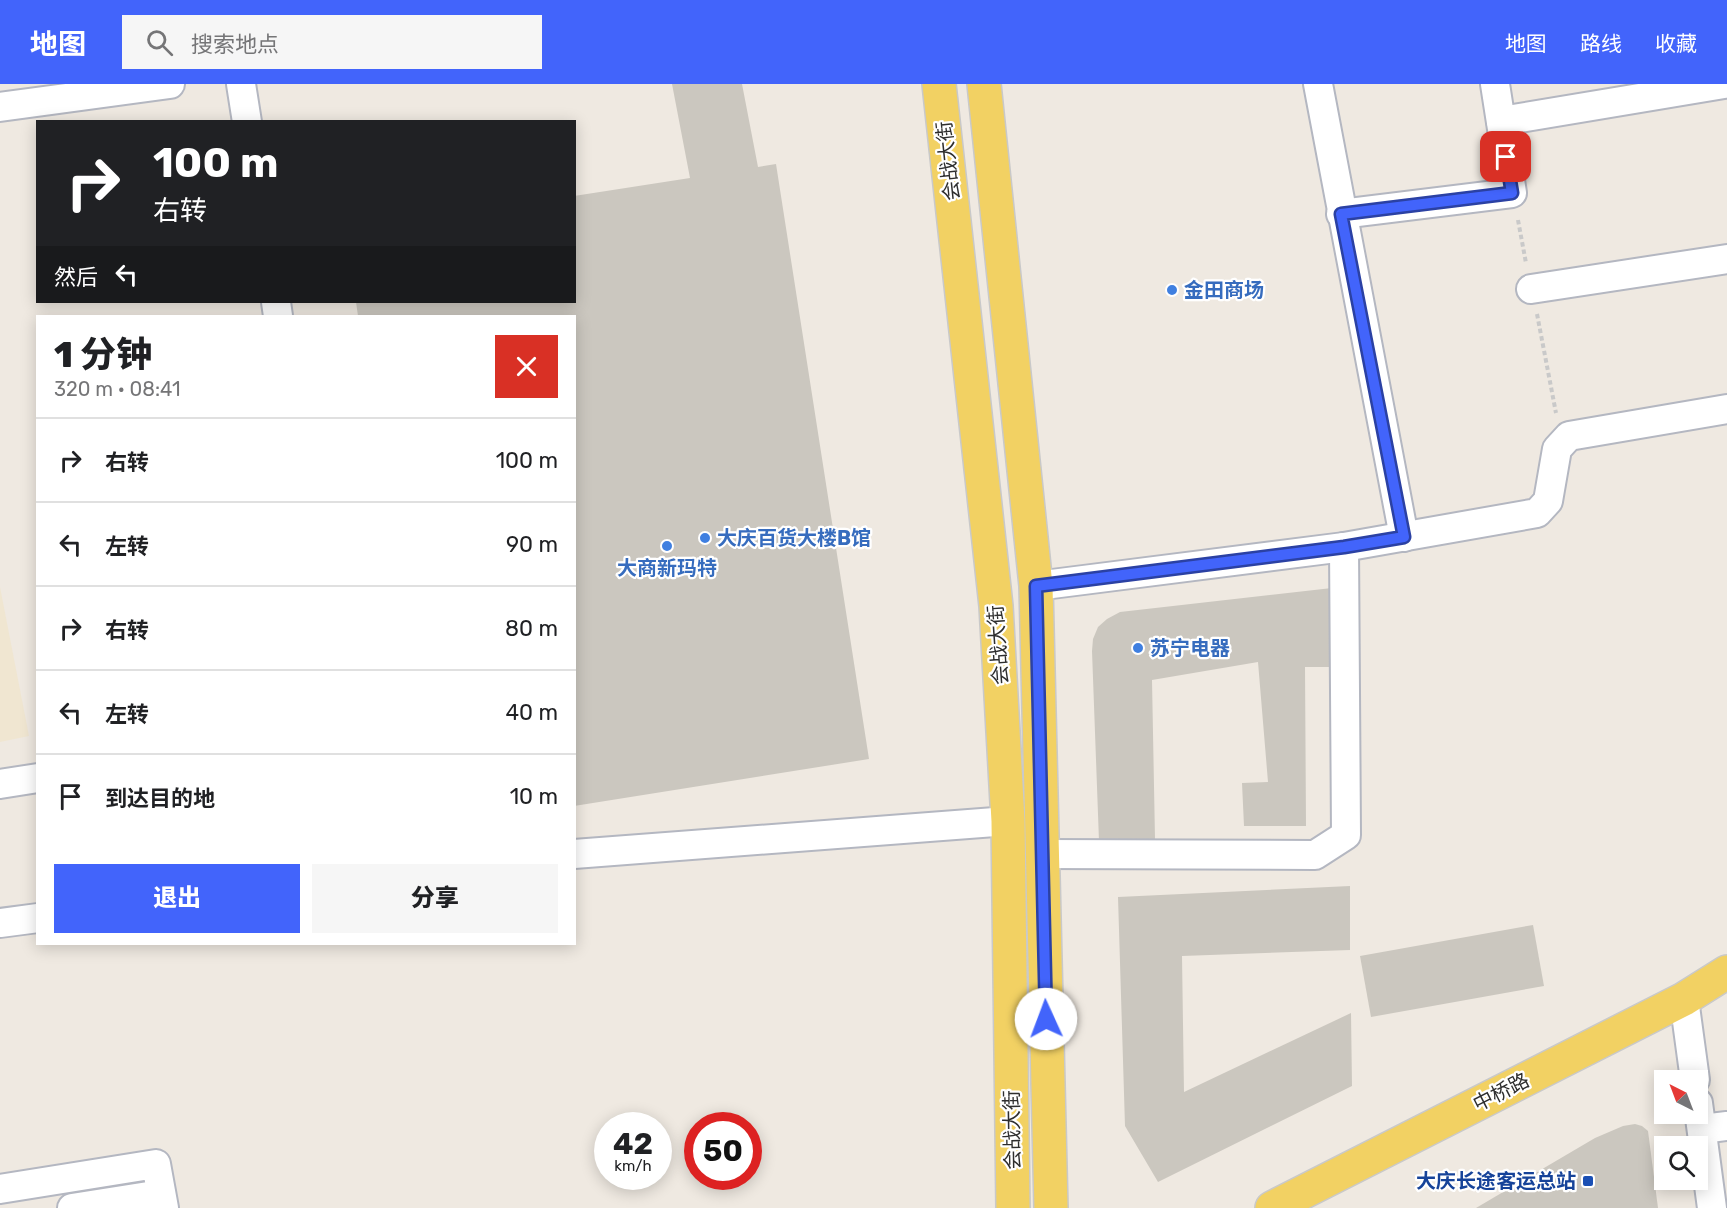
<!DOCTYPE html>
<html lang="zh">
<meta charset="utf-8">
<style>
body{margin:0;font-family:Rubik,"Noto Sans SC",sans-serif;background:#f6f6f6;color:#202124;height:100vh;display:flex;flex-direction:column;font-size:22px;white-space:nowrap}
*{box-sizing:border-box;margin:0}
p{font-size:20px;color:#757577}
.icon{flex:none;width:33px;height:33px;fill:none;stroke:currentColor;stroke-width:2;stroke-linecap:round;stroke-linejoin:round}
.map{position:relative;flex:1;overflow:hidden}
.drawer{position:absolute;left:36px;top:231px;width:540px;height:630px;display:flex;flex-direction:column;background:#fff;border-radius:0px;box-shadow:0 3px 15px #0003}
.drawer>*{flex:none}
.hud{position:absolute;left:36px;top:36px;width:540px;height:183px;border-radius:0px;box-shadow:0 3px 15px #0003;background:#202124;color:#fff;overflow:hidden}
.needle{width:39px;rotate:318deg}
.tools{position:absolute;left:1654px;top:986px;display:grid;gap:12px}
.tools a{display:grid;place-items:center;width:54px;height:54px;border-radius:0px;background:#fff;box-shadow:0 3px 15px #0003;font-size:30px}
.speed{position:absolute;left:594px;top:1028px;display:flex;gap:12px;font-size:30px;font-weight:700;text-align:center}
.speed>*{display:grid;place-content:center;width:78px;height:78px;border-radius:50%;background:#fff;box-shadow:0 3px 15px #0003;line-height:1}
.speed small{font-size:15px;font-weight:400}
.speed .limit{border:9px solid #d22;background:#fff;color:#111}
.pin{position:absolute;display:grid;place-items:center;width:51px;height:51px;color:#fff;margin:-26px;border-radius:12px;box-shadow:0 3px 9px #0006}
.me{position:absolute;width:66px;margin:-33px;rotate:358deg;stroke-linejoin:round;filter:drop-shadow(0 0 4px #0008)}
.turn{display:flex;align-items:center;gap:21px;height:126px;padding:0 18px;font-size:27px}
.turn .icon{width:78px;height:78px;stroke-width:2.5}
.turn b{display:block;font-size:42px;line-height:51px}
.then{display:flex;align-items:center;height:57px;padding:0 18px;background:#0003;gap:12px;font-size:22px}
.round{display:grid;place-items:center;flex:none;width:63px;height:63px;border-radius:0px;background:#f6f6f6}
.head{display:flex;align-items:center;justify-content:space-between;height:102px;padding:0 18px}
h1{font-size:36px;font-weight:800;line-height:45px}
.button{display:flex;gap:12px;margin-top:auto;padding:12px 18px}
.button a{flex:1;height:69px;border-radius:0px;background:#4264fb;color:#fff;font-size:24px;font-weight:800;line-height:69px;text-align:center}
.button a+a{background:#f6f6f6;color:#202124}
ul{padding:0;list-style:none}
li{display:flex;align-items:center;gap:18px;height:84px;padding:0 18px;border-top:2px solid #e0e0e0}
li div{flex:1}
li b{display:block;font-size:22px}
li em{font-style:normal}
header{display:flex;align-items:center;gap:36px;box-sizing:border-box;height:84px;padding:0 30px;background:#4264fb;color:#fff}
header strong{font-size:28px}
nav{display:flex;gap:33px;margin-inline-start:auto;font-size:21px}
.search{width:420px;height:54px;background:#f6f6f6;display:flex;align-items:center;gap:15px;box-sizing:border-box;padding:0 21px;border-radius:0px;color:#757577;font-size:22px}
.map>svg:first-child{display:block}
</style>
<header>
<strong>地图</strong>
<div class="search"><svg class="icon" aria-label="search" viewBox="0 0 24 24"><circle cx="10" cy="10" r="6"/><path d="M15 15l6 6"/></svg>搜索地点</div>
<nav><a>地图</a><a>路线</a><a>收藏</a></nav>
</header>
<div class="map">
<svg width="1727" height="1124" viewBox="0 0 1727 1124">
<rect width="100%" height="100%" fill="#efe9e1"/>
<polygon fill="#f0e6d1" points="0,503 29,652 0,658"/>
<g fill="#cbc7bf">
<polygon points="672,0 742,0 758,83 776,80 869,675 574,722 574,232 358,232 356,218 574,218 574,112 690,94"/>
<polygon points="1332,504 1336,583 1305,583 1306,742 1244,742 1242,699 1268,698 1258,578 1152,596 1155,755 1099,757 1092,567 1093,555 1098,543 1107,535 1120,528"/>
<polygon points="1350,802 1350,866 1182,872 1184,1008 1351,929 1352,1002 1158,1098 1125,1042 1118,813"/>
<polygon points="1533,841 1544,902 1371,933 1360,872"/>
<polygon points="1635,1040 1642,1042 1648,1047 1658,1124 1476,1124 1595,1054 1623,1042"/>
</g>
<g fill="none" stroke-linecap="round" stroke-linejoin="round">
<defs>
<g id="minor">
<polyline points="241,0 247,38"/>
<polyline points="1318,0 1404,453"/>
<polyline points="0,23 170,0"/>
<polyline points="1501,37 1724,0"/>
<polyline points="1341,130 1512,109 1495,0"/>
<polyline points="1531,205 1727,175"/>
<polyline points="276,218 278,232"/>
<polyline points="1036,502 1344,463 1537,429 1548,417 1557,365 1569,352 1727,325"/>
<polyline points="0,700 38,694"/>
<polyline points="574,770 1008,737"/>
<polyline points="1042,770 1315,771 1346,751 1344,463"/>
<polyline points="0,839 38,834"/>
<polyline points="1684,915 1695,996"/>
<polyline points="1698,1019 1712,1124"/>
<polyline points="1702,1045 1727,1042"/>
<polyline points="0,1105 156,1080 164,1124"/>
<polyline points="72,1124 161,1110"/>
</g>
<g id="major">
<polyline points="939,0 996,522 1008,737 1013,1124"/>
<polyline points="984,0 1036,502 1051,1124"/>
<polyline points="1272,1124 1684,915 1727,888"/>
</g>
</defs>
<use href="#minor" stroke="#b4b7c1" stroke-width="32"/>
<use href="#major" stroke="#c9c9c9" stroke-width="36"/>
<g stroke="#c9c9c9" stroke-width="4" stroke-dasharray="4.5 3" stroke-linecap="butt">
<polyline points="1518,136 1526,179"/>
<polyline points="1537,230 1556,329"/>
</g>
<use href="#minor" stroke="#fff" stroke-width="28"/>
<use href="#major" stroke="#f2d163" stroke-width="33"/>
</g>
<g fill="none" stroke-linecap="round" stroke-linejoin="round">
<defs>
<polyline id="route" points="1046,935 1036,502 1344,463 1404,453 1341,130 1512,109 1506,73"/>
</defs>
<use href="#route" stroke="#2b41a3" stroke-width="15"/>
<use href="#route" stroke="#4264fb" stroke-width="10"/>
</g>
<g fill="#3f7fe0" stroke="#fff" stroke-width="2">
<circle cx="1172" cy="206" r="6"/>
<circle cx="705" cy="454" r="6"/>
<circle cx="667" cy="462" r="6"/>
<circle cx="1138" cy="564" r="6"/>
</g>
<rect fill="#1a4fb4" stroke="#fff" stroke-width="2" x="1582" y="1091" width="12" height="12" rx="3"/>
<g text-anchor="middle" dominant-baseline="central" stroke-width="4.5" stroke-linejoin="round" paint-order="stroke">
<g font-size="20" fill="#2e2e2e" stroke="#fff">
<text transform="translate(948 77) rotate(-96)">会战大街</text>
<text transform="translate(998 561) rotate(-94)">会战大街</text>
<text transform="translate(1501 1008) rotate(-27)">中桥路</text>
<text transform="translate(1012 1046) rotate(-91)">会战大街</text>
</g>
<g font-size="20" font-weight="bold" fill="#366cbe" stroke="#fff" text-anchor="start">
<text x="1184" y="206">金田商场</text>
<text x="717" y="454">大庆百货大楼B馆</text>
<text x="667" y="484" text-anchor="middle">大商新玛特</text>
<text x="1150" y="564">苏宁电器</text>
</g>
<g font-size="20" font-weight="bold" fill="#164399" stroke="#fff" text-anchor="end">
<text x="1576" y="1097">大庆长途客运总站</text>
</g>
</g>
</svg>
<div class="tools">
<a><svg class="needle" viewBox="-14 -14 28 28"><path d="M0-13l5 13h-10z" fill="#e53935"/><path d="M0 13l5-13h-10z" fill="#757577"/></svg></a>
<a><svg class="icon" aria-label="search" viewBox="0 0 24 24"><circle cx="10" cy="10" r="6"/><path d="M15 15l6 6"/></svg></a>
</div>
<div class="speed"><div>42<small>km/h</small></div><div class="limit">50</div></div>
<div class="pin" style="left:1506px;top:73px;background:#d93025"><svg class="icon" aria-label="arrive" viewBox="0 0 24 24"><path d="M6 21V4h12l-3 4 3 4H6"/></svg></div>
<svg class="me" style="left:1046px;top:935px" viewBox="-20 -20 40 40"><circle r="19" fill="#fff"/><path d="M0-13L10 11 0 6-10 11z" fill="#4264fb"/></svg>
<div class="hud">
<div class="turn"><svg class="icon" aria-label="right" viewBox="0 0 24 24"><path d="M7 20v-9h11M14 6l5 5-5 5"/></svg><div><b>100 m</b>右转</div></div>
<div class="then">然后<svg class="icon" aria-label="left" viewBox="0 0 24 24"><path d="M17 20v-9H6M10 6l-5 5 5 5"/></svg></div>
</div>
<section class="drawer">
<div class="head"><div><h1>1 分钟</h1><p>320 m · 08:41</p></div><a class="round" style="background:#d93025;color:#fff"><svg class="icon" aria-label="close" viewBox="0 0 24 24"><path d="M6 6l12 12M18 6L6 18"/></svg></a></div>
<ul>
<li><svg class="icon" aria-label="right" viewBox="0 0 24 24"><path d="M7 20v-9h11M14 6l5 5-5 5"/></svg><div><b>右转</b></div><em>100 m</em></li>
<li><svg class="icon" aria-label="left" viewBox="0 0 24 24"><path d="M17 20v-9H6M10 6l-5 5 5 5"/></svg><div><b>左转</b></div><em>90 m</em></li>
<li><svg class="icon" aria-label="right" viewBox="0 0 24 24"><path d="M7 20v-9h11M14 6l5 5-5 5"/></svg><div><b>右转</b></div><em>80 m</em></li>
<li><svg class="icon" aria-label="left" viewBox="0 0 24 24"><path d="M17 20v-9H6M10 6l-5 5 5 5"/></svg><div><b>左转</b></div><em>40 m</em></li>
<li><svg class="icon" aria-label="arrive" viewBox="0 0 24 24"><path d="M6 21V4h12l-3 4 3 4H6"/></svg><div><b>到达目的地</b></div><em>10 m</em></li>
</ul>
<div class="button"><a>退出</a><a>分享</a></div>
</section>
</div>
